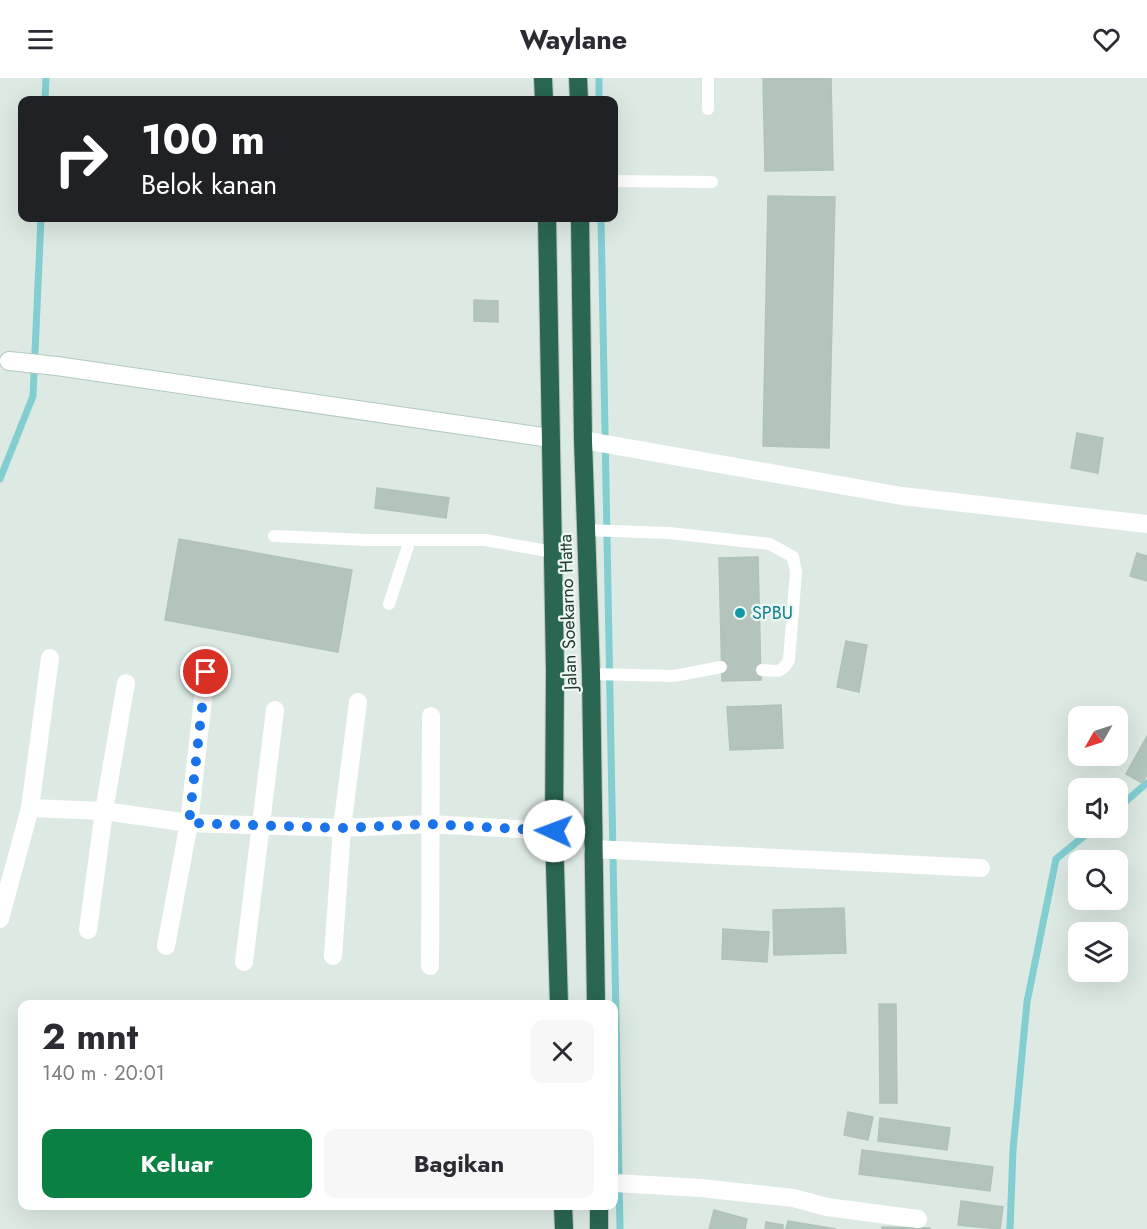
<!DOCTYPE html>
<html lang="id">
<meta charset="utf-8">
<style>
body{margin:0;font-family:Jost,sans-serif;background:#f7f7f7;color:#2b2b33;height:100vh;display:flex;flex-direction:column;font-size:22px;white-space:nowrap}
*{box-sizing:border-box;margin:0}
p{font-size:20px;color:#7c7c81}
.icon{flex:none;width:33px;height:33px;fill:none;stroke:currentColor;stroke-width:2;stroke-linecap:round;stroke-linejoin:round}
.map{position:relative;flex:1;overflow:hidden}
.details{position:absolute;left:18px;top:922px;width:600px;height:210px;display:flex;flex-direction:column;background:#fff;border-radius:12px;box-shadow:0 6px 24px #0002}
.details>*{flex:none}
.hud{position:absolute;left:18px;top:18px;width:600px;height:126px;border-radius:12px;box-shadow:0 6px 24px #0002;background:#202124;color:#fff;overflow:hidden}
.needle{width:39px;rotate:231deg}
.controls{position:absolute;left:1068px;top:628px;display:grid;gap:12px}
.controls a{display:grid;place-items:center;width:60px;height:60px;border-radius:12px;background:#fff;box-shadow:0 6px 24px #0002;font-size:30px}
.pin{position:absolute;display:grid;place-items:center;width:51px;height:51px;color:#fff;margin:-26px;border:3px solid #fff;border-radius:50%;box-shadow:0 2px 6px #0007}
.me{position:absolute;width:66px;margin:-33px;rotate:272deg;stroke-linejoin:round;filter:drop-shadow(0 0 4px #0008)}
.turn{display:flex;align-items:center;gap:21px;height:126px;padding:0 24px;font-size:27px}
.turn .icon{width:78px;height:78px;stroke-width:2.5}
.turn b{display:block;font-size:42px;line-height:51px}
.round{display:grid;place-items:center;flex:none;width:63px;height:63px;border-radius:12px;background:#f7f7f7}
.head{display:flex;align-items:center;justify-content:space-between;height:102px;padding:0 24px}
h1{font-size:36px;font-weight:700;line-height:45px}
.cta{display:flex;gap:12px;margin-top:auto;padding:12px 24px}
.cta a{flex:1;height:69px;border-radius:12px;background:#0b8043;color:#fff;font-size:24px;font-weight:700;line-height:69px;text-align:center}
.cta a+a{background:#f7f7f7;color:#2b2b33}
header{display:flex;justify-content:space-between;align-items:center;height:78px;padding:0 24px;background:#fff;font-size:27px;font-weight:700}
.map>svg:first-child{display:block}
</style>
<header><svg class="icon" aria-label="menu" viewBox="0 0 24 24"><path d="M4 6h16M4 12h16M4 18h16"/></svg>Waylane<svg class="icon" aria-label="heart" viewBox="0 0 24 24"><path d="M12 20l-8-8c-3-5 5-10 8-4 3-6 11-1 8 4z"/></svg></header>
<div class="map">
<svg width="1147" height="1151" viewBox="0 0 1147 1151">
<rect width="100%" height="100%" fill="#ddeae3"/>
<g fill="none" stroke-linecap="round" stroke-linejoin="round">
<g stroke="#82ced1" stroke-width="7">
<polyline points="599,0 599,22"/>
<polyline points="45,22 46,0"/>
<polyline points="601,140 620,1151"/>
<polyline points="0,401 33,318 41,140"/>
<polyline points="1118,730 1147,705"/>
<polyline points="1010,1151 1013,1072 1027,924 1056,781 1094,750"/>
</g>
</g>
<g fill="#b2c4bb" stroke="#b0c3b9" stroke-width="1.5">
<polygon points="763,0 831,0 833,92 765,93"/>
<polygon points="768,118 835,119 829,370 763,368"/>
<polygon points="474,222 498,223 498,244 474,243"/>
<polygon points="1077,355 1103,360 1098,395 1071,390"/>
<polygon points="377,410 449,420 446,440 375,430"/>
<polygon points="179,461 352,492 338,574 165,542"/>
<polygon points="1137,475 1147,478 1147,503 1130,498"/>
<polygon points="758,479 761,602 722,603 719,480"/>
<polygon points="846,563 867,567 859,614 837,609"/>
<polygon points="781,627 783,670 730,672 727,629"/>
<polygon points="1147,658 1147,697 1142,705 1126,696"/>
<polygon points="844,830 846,875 774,877 773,832"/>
<polygon points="723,851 769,854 767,884 722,881"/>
<polygon points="879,926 896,926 897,1025 880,1025"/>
<polygon points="848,1034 873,1039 868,1062 844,1057"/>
<polygon points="880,1040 950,1050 947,1072 878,1063"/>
<polygon points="862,1072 993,1089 990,1113 859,1096"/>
<polygon points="961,1123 1003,1129 1000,1151 958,1147"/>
<polygon points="714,1132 747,1141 745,1151 709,1151"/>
<polygon points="788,1143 836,1151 786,1151"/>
<polygon points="766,1144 783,1147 783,1151 765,1151"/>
<polygon points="882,1149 930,1150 930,1151 882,1151"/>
</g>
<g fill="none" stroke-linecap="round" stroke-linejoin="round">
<defs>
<polyline id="secondary" points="9,283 57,288 550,360"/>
<g id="highway">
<polyline points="543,0 544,22"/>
<polyline points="578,0 579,22"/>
<polyline points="547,140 555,592 554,753 559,927"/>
<polyline points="580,140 583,362 591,596 596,927"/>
<polyline points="563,1128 564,1151"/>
<polyline points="599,1128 599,1151"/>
</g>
</defs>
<use href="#secondary" stroke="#b0cabd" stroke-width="20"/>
<use href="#highway" stroke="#bcc4c1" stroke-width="20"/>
<g stroke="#fff" stroke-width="12">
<polyline points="708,0 708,31"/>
<polyline points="614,103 712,104"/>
<path d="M 586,452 L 669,455 L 770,466 L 793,479 L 796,494 L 789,582 C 781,596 777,593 762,592"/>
<polyline points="274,458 367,462 485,462 553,474"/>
<polyline points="389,526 410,462"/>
<polyline points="591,596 674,598 721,589"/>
</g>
<g stroke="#fff" stroke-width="18">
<polyline points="583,362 902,418 1147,446"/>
<polyline points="30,730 104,733 189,745 342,750 430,746 554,753"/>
<polyline points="593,771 981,790"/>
<polyline points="0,841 30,730 50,580"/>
<polyline points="88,852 104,733 126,605"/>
<polyline points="166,868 189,745 206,594"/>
<polyline points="333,878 342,750 358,624"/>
<polyline points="244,884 275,632"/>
<polyline points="430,888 431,638"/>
<polyline points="614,1105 701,1110 793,1120 827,1129 918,1141"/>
</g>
<use href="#secondary" stroke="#fff" stroke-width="18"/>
<use href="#highway" stroke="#2a6652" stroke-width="18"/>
</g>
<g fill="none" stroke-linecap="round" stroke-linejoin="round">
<polyline stroke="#1a73e8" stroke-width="10" stroke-dasharray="0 18" points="206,594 189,745 342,750 430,746 554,753"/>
</g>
<circle fill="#0f9aa8" stroke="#edf6f1" stroke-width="2" cx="740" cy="535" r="6"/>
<g text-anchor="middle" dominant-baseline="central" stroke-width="4.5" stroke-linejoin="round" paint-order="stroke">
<g font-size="18" fill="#1f392f" stroke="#edf6f1">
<text transform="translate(568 534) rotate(-92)">Jalan Soekarno Hatta</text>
</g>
<g font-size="18" fill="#0d838f" stroke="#edf6f1" text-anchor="start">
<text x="752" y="535">SPBU</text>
</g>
</g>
</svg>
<div class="controls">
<a><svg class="needle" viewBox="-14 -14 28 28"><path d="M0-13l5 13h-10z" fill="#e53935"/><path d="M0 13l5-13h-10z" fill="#7c7c81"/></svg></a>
<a><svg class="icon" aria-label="sound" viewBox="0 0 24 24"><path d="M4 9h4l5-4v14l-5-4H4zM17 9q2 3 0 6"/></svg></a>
<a><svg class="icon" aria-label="search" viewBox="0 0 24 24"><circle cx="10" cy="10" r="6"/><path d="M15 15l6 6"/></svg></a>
<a><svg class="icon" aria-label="layers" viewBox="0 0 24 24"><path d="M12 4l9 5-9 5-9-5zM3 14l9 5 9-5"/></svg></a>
</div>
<div class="pin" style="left:206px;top:594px;background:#d93025"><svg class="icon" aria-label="arrive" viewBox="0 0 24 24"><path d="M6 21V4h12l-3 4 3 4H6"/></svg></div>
<svg class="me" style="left:554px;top:753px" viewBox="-20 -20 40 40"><circle r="19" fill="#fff"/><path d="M0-13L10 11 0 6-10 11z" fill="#1a73e8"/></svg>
<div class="hud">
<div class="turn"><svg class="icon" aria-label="right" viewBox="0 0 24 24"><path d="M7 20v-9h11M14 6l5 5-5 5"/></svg><div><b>100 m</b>Belok kanan</div></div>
</div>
<section class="details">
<div class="head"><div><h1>2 mnt</h1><p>140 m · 20:01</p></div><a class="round"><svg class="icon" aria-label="close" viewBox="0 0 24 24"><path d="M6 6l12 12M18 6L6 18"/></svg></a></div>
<div class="cta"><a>Keluar</a><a>Bagikan</a></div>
</section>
</div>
